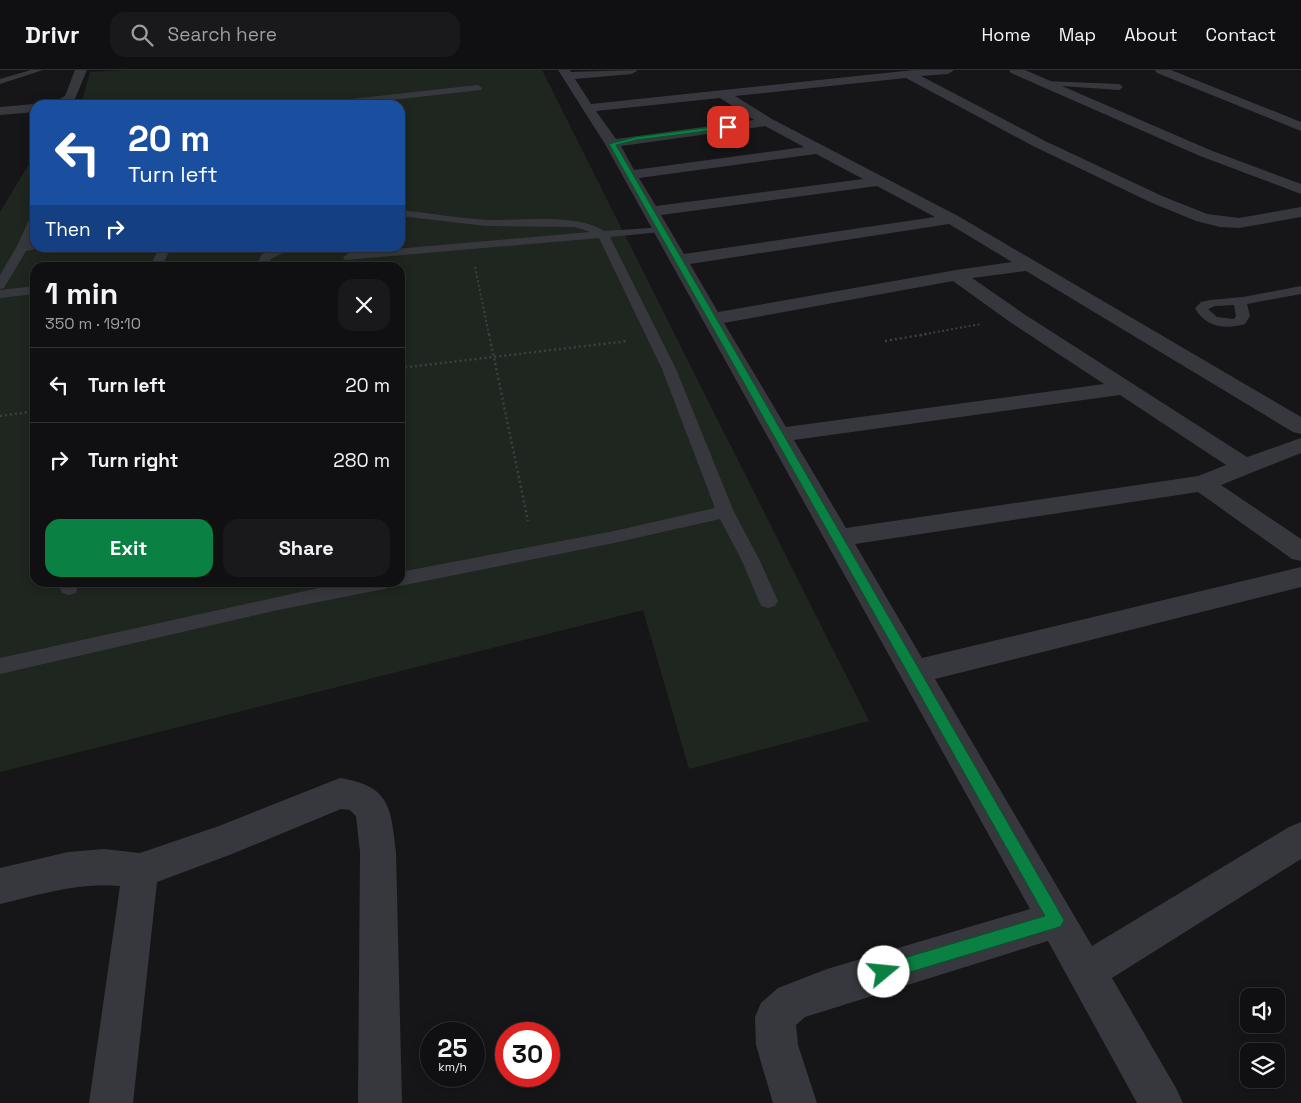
<!DOCTYPE html>
<meta charset="utf-8">
<style>
body{margin:0;font-family:"Space Grotesk",sans-serif;background:#19191b;color:#f1f3f6;height:100vh;display:flex;flex-direction:column;font-size:19px;white-space:nowrap}
*{box-sizing:border-box;margin:0}
p{font-size:16px;color:#9c9d9f}
.icon{flex:none;width:28px;height:28px;fill:none;stroke:currentColor;stroke-width:2;stroke-linecap:round;stroke-linejoin:round}
.map{position:relative;flex:1;overflow:hidden}
.drawer{position:absolute;left:30px;top:192px;width:375px;height:325px;display:flex;flex-direction:column;background:#101012;border-radius:15px;box-shadow:0 2px 12px #0003,0 0 0 1px #303032}
.drawer>*{flex:none}
.banner{position:absolute;left:30px;top:30px;width:375px;height:152px;border-radius:15px;box-shadow:0 2px 12px #0003,0 0 0 1px #303032;background:#1a4fa0;color:#fff;overflow:hidden}
.fabs{position:absolute;left:1240px;top:918px;display:grid;gap:10px}
.fabs a{display:grid;place-items:center;width:45px;height:45px;border-radius:10px;background:#101012;box-shadow:0 2px 12px #0003,0 0 0 1px #303032;font-size:25px}
.speed{position:absolute;left:420px;top:952px;display:flex;gap:10px;font-size:25px;font-weight:700;text-align:center}
.speed>*{display:grid;place-content:center;width:65px;height:65px;border-radius:50%;background:#101012;box-shadow:0 2px 12px #0003,0 0 0 1px #303032;line-height:1}
.speed small{font-size:12px;font-weight:400}
.speed .limit{border:8px solid #d22;background:#fff;color:#111}
.pin{position:absolute;display:grid;place-items:center;width:42px;height:42px;color:#fff;margin:-21px;border-radius:10px;box-shadow:0 2px 8px #0006}
.me{position:absolute;width:55px;margin:-28px;rotate:73deg;stroke-linejoin:round;filter:drop-shadow(0 0 4px #0008)}
.turn{display:flex;align-items:center;gap:18px;height:105px;padding:0 15px;font-size:22px}
.turn .icon{width:65px;height:65px;stroke-width:2.5}
.turn b{display:block;font-size:35px;line-height:42px}
.then{display:flex;align-items:center;height:48px;padding:0 15px;background:#0003;gap:10px;font-size:19px}
.round{display:grid;place-items:center;flex:none;width:52px;height:52px;border-radius:15px;background:#19191b}
.headline{display:flex;align-items:center;justify-content:space-between;height:85px;padding:0 15px}
h1{font-size:30px;font-weight:800;line-height:38px}
.button{display:flex;gap:10px;margin-top:auto;padding:10px 15px}
.button a{flex:1;height:58px;border-radius:15px;background:#0b8043;color:#fff;font-size:20px;font-weight:800;line-height:58px;text-align:center}
.button a+a{background:#19191b;color:#f1f3f6}
ul{padding:0;list-style:none}
li{display:flex;align-items:center;gap:15px;height:75px;padding:0 15px;border-top:1px solid #303032}
li div{flex:1}
li b{display:block;font-size:19px}
li em{font-style:normal}
header{display:flex;align-items:center;gap:30px;box-sizing:border-box;height:70px;padding:0 25px;background:#101012;border-bottom:1px solid #303032}
header strong{font-size:24px}
nav{display:flex;gap:28px;margin-inline-start:auto;font-size:18px}
.search{width:350px;height:45px;background:#19191b;display:flex;align-items:center;gap:12px;box-sizing:border-box;padding:0 18px;border-radius:15px;color:#9c9d9f;font-size:19px}
.map>svg:first-child{display:block}
</style>
<header>
<strong>Drivr</strong>
<div class="search"><svg class="icon" aria-label="search" viewBox="0 0 24 24"><circle cx="10" cy="10" r="6"/><path d="M15 15l6 6"/></svg>Search here</div>
<nav><a>Home</a><a>Map</a><a>About</a><a>Contact</a></nav>
</header>
<div class="map">
<svg width="1301" height="1033" viewBox="0 0 1301 1033">
<rect width="100%" height="100%" fill="#161618"/>
<path fill="#1e261f" fill-rule="evenodd" d="M 123,0 L 542,0 L 869,651 L 689,699 L 643,540 L 0,702 L 0,142 L 35,84 L 35,178 L 400,178 L 400,35 L 81,35 L 90,2 ZM 35,198 L 400,198 L 400,512 L 35,512 Z"/>
<g fill="none" stroke-linecap="round" stroke-linejoin="round">
<g stroke="#3d3f44" stroke-width="2" stroke-dasharray="2 2.5" stroke-linecap="butt">
<polyline points="475,197 489,265"/>
<polyline points="920,265 981,254"/>
</g>
<g stroke="#3d3f44" stroke-width="2.5" stroke-dasharray="2 3" stroke-linecap="butt">
<polyline points="489,264 528,451"/>
<polyline points="885,271 927,264"/>
<polyline points="400,298 628,271"/>
<polyline points="0,346 35,341"/>
</g>
<g fill="#37383d" fill-rule="evenodd">
<polygon points="31,0 43,0 0,14 0,9"/>
<polygon points="1044,11 1119,14 1123,17 1119,20 1047,15 1044,15"/>
<polygon points="478,15 482,18 481,20 347,35 319,35 323,32"/>
<path d="M 400,140 C 429,143 458,148 487,150 C 520,151 577,143 604,161 L 665,157 L 667,159 L 661,162 L 610,167 L 676,299 L 734,442 L 760,491 L 778,531 L 775,536 L 768,538 L 761,536 L 742,491 L 720,449 L 614,473 L 400,516 L 393,513 L 391,517 L 384,519 L 278,540 L 0,604 L 0,588 L 346,512 L 400,512 L 400,502 L 614,461 L 715,438 L 662,299 L 599,168 L 345,190 L 343,187 L 349,183 L 590,162 L 575,157 L 486,156 L 400,146 Z"/>
<polygon points="35,147 35,162 30,173 35,172 35,178 40,178 26,181 4,218 0,219 0,205 16,178 29,150"/>
<polygon points="159,178 171,178 161,198 149,198"/>
<polygon points="277,178 292,178 271,189 267,198 255,198 262,184"/>
<polygon points="35,216 35,224 0,228 0,220"/>
<path d="M 1301,216 L 1301,224 L 1247,234 L 1250,246 L 1245,254 C 1225,260 1205,257 1195,238 L 1201,232 L 1210,230 L 1243,227 ZM 1234,235 L 1236,246 L 1234,249 L 1217,247 L 1208,239 L 1215,236 Z"/>
<polygon points="61,512 79,512 76,523 69,525 62,523 60,518"/>
</g>
<g fill="#37383d" fill-rule="evenodd">
<polygon points="75,0 87,0 74,31 65,35 49,35 65,26"/>
<path d="M 558,0 L 570,0 L 571,2 L 638,0 L 632,4 L 575,9 L 591,34 L 914,0 L 954,0 L 948,4 L 921,6 L 1045,71 L 1162,126 L 1207,144 L 1239,148 L 1301,137 L 1301,147 L 1239,158 L 1220,157 L 1196,151 L 1150,132 L 1035,77 L 906,8 L 735,26 L 772,49 L 958,146 L 1301,347 L 1301,364 L 1293,362 L 1026,201 L 972,208 L 1024,244 L 1247,387 L 1301,368 L 1301,383 L 1221,415 L 1301,469 L 1301,491 L 1292,489 L 1198,422 L 855,474 L 922,588 L 1301,497 L 1301,517 L 935,609 L 1092,876 L 1289,757 L 1301,752 L 1301,789 L 1112,908 L 1176,1018 L 1183,1033 L 1137,1033 L 1048,871 L 805,947 L 796,955 L 798,975 L 817,1033 L 773,1033 L 756,975 L 755,947 L 761,933 L 778,918 L 827,899 L 1030,839 L 605,74 ZM 720,28 L 754,50 L 616,69 L 596,41 ZM 765,56 L 804,77 L 634,100 L 621,76 ZM 816,84 L 863,109 L 656,136 L 639,108 ZM 877,116 L 935,147 L 684,184 L 661,145 ZM 949,154 L 1012,192 L 956,200 L 718,242 L 690,194 ZM 953,211 L 1010,252 L 1104,314 L 786,357 L 724,253 ZM 1120,325 L 1226,395 L 1198,406 L 846,458 L 794,370 Z"/>
<polygon points="1009,0 1025,0 1210,80 1301,114 1301,124 1200,86 1011,3"/>
<polygon points="1155,0 1171,0 1301,52 1301,61 1157,3"/>
<polygon points="35,34 39,35 35,35 35,42 0,45 0,37"/>
<path d="M 340,708 C 390,716 391,737 396,782 L 402,1033 L 358,1033 L 360,782 L 356,746 L 350,740 L 341,739 L 232,784 L 157,812 L 133,1033 L 89,1033 L 120,816 C 79,812 39,825 0,834 L 0,798 L 68,782 L 104,779 L 140,783 L 219,756 Z"/>
</g>
</g>
<polygon fill="#0b8043" stroke="#07532c" points="728,55 730,58 636,70 616,75 1064,850 1061,856 1056,858 884,910 879,907 876,902 879,896 884,894 1045,846 609,74 636,67"/>
</svg>
<div class="fabs">
<a><svg class="icon" aria-label="sound" viewBox="0 0 24 24"><path d="M4 9h4l5-4v14l-5-4H4zM17 9q2 3 0 6"/></svg></a>
<a><svg class="icon" aria-label="layers" viewBox="0 0 24 24"><path d="M12 4l9 5-9 5-9-5zM3 14l9 5 9-5"/></svg></a>
</div>
<div class="speed"><div>25<small>km/h</small></div><div class="limit">30</div></div>
<div class="pin" style="left:728px;top:57px;background:#d93025"><svg class="icon" aria-label="arrive" viewBox="0 0 24 24"><path d="M6 21V4h12l-3 4 3 4H6"/></svg></div>
<svg class="me" style="left:884px;top:902px" viewBox="-20 -20 40 40"><circle r="19" fill="#fff"/><path d="M0-13L10 11 0 6-10 11z" fill="#0b8043"/></svg>
<div class="banner">
<div class="turn"><svg class="icon" aria-label="left" viewBox="0 0 24 24"><path d="M17 20v-9H6M10 6l-5 5 5 5"/></svg><div><b>20 m</b>Turn left</div></div>
<div class="then">Then<svg class="icon" aria-label="right" viewBox="0 0 24 24"><path d="M7 20v-9h11M14 6l5 5-5 5"/></svg></div>
</div>
<section class="drawer">
<div class="headline"><div><h1>1 min</h1><p>350 m · 19:10</p></div><a class="round"><svg class="icon" aria-label="close" viewBox="0 0 24 24"><path d="M6 6l12 12M18 6L6 18"/></svg></a></div>
<ul>
<li><svg class="icon" aria-label="left" viewBox="0 0 24 24"><path d="M17 20v-9H6M10 6l-5 5 5 5"/></svg><div><b>Turn left</b></div><em>20 m</em></li>
<li><svg class="icon" aria-label="right" viewBox="0 0 24 24"><path d="M7 20v-9h11M14 6l5 5-5 5"/></svg><div><b>Turn right</b></div><em>280 m</em></li>
</ul>
<div class="button"><a>Exit</a><a>Share</a></div>
</section>
</div>
